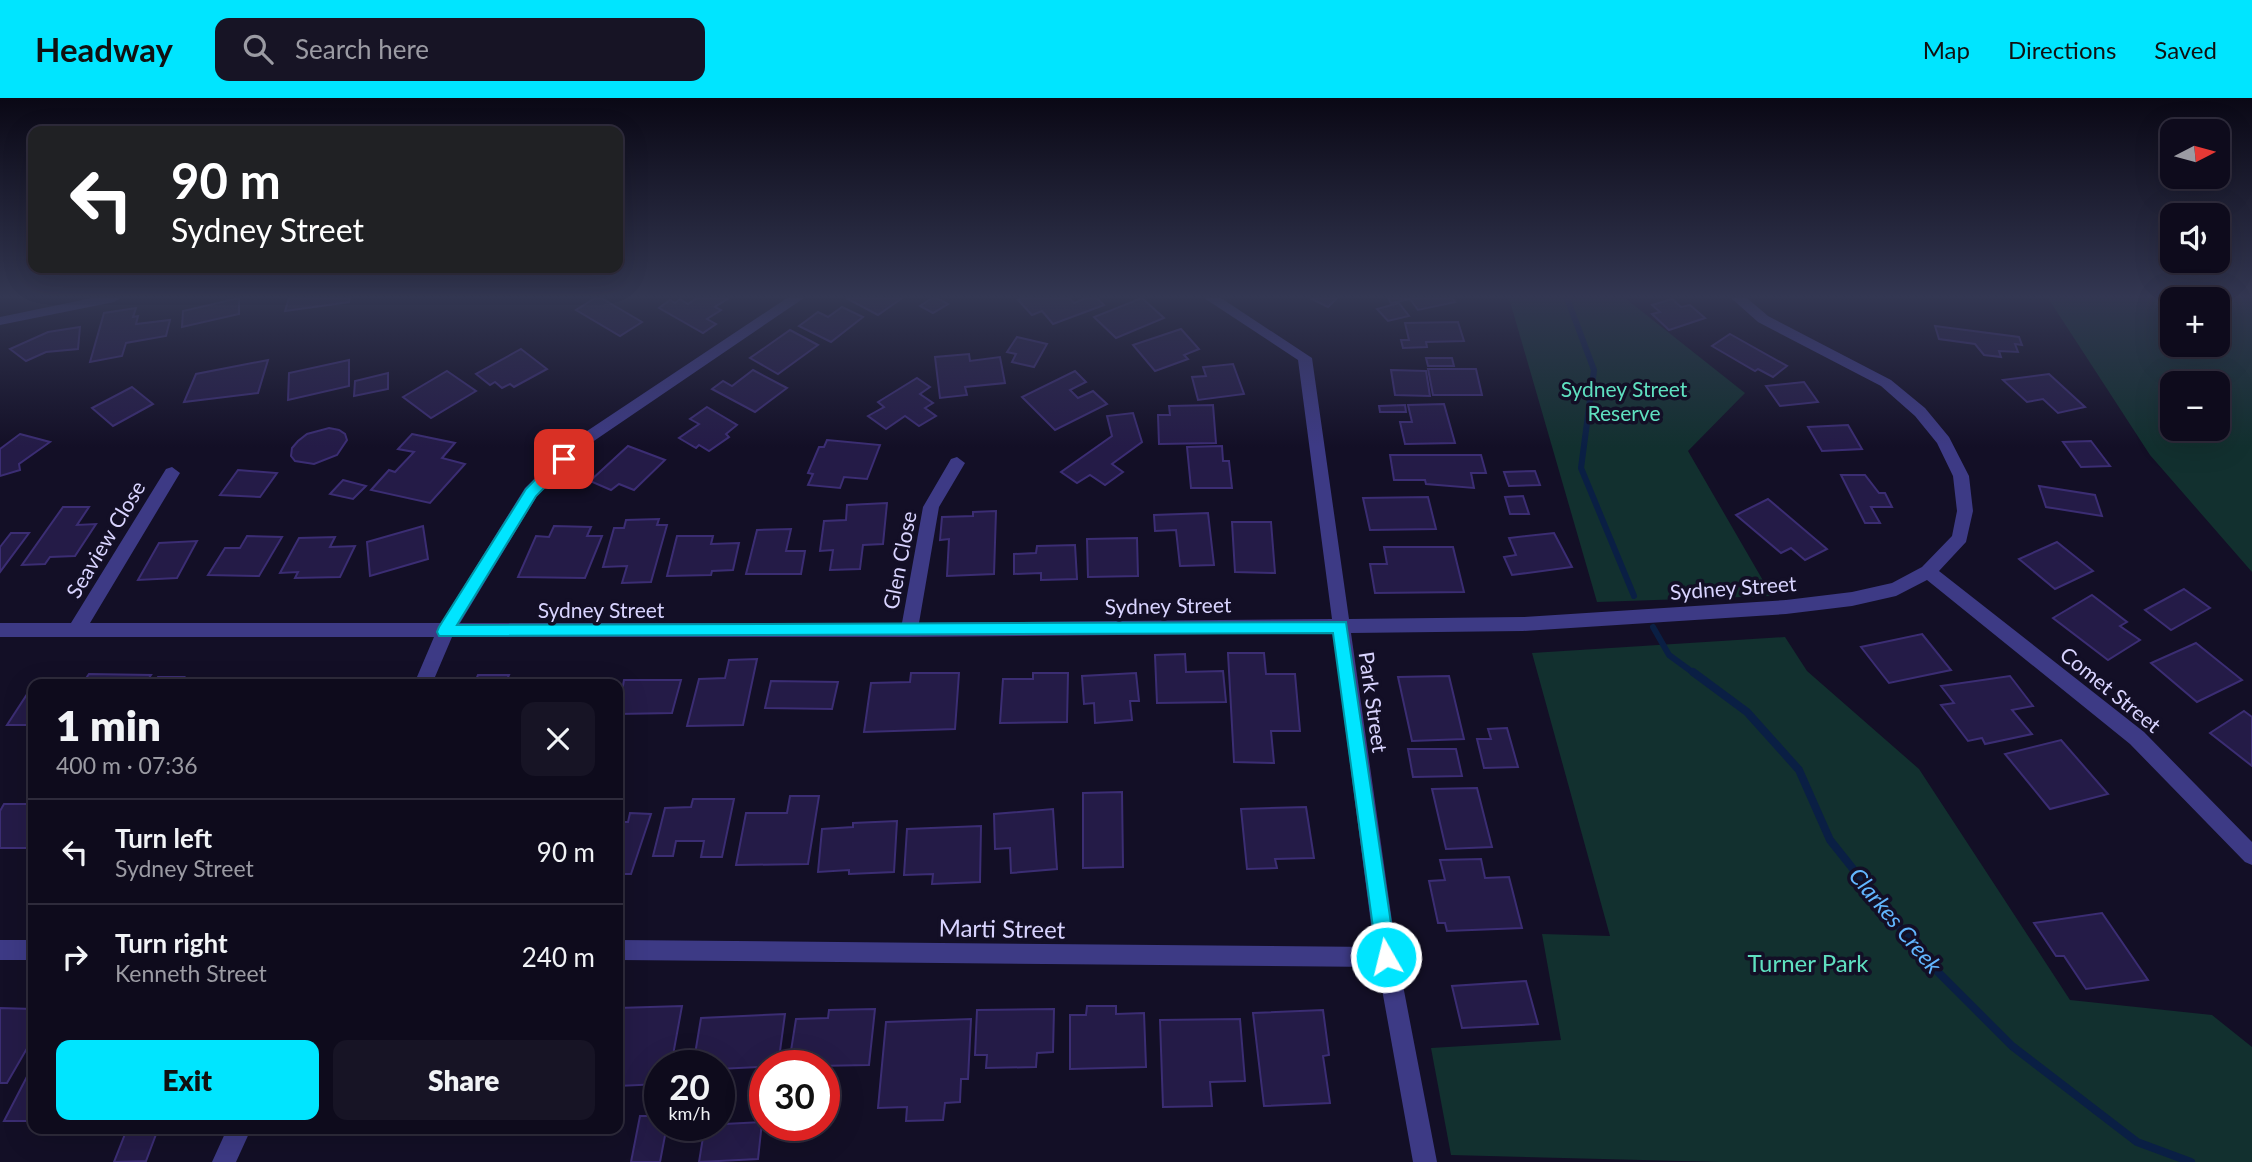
<!DOCTYPE html>
<meta charset="utf-8">
<style>
body{margin:0;font-family:Lato,sans-serif;background:#171425;color:#f1f3f6;height:100vh;display:flex;flex-direction:column;font-size:26px;white-space:nowrap}
*{box-sizing:border-box;margin:0}
p{font-size:23px;color:#9b9ba3}
.icon{flex:none;width:38px;height:38px;fill:none;stroke:currentColor;stroke-width:2;stroke-linecap:round;stroke-linejoin:round}
.map{position:relative;flex:1;overflow:hidden}
.details{position:absolute;left:28px;top:581px;width:595px;height:455px;display:flex;flex-direction:column;background:#0e0b1c;border-radius:14px;box-shadow:0 7px 28px #0002,0 0 0 2px #2e2b3b}
.details>*{flex:none}
.banner{position:absolute;left:28px;top:28px;width:595px;height:147px;border-radius:14px;box-shadow:0 7px 28px #0002,0 0 0 2px #2e2b3b;background:#202124;color:#fff;overflow:hidden}
.needle{width:46px;rotate:84deg}
.controls{position:absolute;left:2160px;top:21px;display:grid;gap:14px}
.controls a{display:grid;place-items:center;width:70px;height:70px;border-radius:14px;background:#0e0b1c;box-shadow:0 7px 28px #0002,0 0 0 2px #2e2b3b;font-size:35px}
.speed{position:absolute;left:644px;top:952px;display:flex;gap:14px;font-size:35px;font-weight:700;text-align:center}
.speed>*{display:grid;place-content:center;width:91px;height:91px;border-radius:50%;background:#0e0b1c;box-shadow:0 7px 28px #0002,0 0 0 2px #2e2b3b;line-height:1}
.speed small{font-size:18px;font-weight:400}
.speed .limit{border:10px solid #d22;background:#fff;color:#111}
.pin{position:absolute;display:grid;place-items:center;width:60px;height:60px;color:#fff;margin:-30px;border-radius:14px;box-shadow:0 4px 10px #0006}
.me{position:absolute;width:77px;margin:-38px;rotate:352deg;stroke-linejoin:round;filter:drop-shadow(0 0 5px #0008)}
.turn{display:flex;align-items:center;gap:24px;height:147px;padding:0 28px;font-size:32px}
.turn .icon{width:91px;height:91px;stroke-width:2.5}
.turn b{display:block;font-size:49px;line-height:60px}
.round{display:grid;place-items:center;flex:none;width:74px;height:74px;border-radius:14px;background:#171425}
.overview{display:flex;align-items:center;justify-content:space-between;height:119px;padding:0 28px}
h1{font-size:42px;font-weight:800;line-height:52px}
.action{display:flex;gap:14px;margin-top:auto;padding:14px 28px}
.action a{flex:1;height:80px;border-radius:14px;background:#00e5ff;color:#111;font-size:28px;font-weight:800;line-height:80px;text-align:center}
.action a+a{background:#171425;color:#f1f3f6}
ul{padding:0;list-style:none}
li{display:flex;align-items:center;gap:21px;height:105px;padding:0 28px;border-top:2px solid #2e2b3b}
li div{flex:1}
li b{display:block;font-size:26px}
li em{font-style:normal}
header{display:flex;align-items:center;gap:42px;box-sizing:border-box;height:98px;padding:0 35px;background:#00e5ff;color:#111}
header strong{font-size:33px}
nav{display:flex;gap:38px;margin-inline-start:auto;font-size:24px}
.search{width:490px;height:63px;background:#171425;display:flex;align-items:center;gap:18px;box-sizing:border-box;padding:0 24px;border-radius:14px;color:#9b9ba3;font-size:26px}
.map>svg:first-child{display:block}
</style>
<header>
<strong>Headway</strong>
<div class="search"><svg class="icon" aria-label="search" viewBox="0 0 24 24"><circle cx="10" cy="10" r="6"/><path d="M15 15l6 6"/></svg>Search here</div>
<nav><a>Map</a><a>Directions</a><a>Saved</a></nav>
</header>
<div class="map">
<svg width="2252" height="1064" viewBox="0 0 2252 1064">
<rect width="100%" height="100%" fill="#130f26"/>
<g fill="#12302f" fill-rule="evenodd">
<polygon points="1509,200 1625,200 1745,295 1688,353 1772,498 1597,504"/>
<path d="M 2048,200 L 2252,200 L 2252,474 L 2150,357 ZM 2172,201 L 2217,201 L 2217,247 L 2172,247 ZM 2172,285 L 2217,285 L 2217,331 L 2172,331 Z"/>
<polygon points="1785,539 1807,573 1919,671 2070,902 2212,917 2252,949 2252,1064 1720,1064 1451,1057 1431,950 1561,942 1542,836 1610,838 1532,555"/>
</g>
<g fill="none" stroke-linecap="round" stroke-linejoin="round">
<g stroke="#0a1f44" stroke-width="6">
<polyline points="1567,200 1594,272 1581,370 1634,498"/>
<polyline points="1653,529 1669,557 1695,576"/>
</g>
<polyline stroke="#0a1f44" stroke-width="8" points="1693,574 1747,614 1799,672 1830,742 1925,861 2012,948 2137,1044 2191,1064"/>
</g>
<g fill="#241b47" stroke="#3b2d73" stroke-width="2">
<polygon points="239,200 239,216 182,229 183,213"/>
<polygon points="289,200 350,200 349,204 285,213"/>
<polygon points="595,200 601,200 642,224 620,238 576,212"/>
<polygon points="697,200 729,200 715,209 721,212 707,221 716,226 703,235 659,210 670,202 675,205 680,201 688,206"/>
<polygon points="846,200 902,200 878,217"/>
<polygon points="932,200 937,200 948,206 933,215 920,208"/>
<polygon points="1023,200 1069,200 1074,205 1086,200 1097,200 1104,207 1053,226 1042,213 1032,217 1018,202"/>
<polygon points="1142,200 1164,220 1116,240 1094,219"/>
<polygon points="1310,200 1337,200 1328,209"/>
<polygon points="1388,200 1452,200 1455,204 1418,212 1410,201 1391,205"/>
<polygon points="1672,201 1681,209 1690,207 1705,220 1669,232 1652,216 1660,214 1652,207"/>
<polygon points="1399,205 1409,218 1388,223 1377,211"/>
<polygon points="842,209 863,219 831,244 799,228 818,214 828,219"/>
<polygon points="136,210 133,219 138,218 136,226 170,222 166,238 126,245 122,258 90,264 104,215"/>
<polygon points="1458,224 1464,243 1426,244 1427,249 1403,250 1401,242 1409,242 1405,225"/>
<polygon points="1935,228 2019,239 2022,247 2015,246 2018,254 1999,253 2001,259 1984,257 1975,246 1939,241"/>
<polygon points="80,229 78,251 46,254 26,263 10,251 48,234"/>
<polygon points="1181,231 1199,251 1184,257 1188,261 1155,273 1133,247"/>
<polygon points="790,232 818,247 778,276 750,260"/>
<polygon points="1730,236 1787,268 1773,279 1758,271 1755,273 1712,248"/>
<polygon points="1017,239 1047,246 1034,269 1012,264 1016,256 1007,254"/>
<polygon points="521,251 547,271 514,289 510,286 502,290 495,284 490,287 476,276"/>
<polygon points="969,256 970,263 1000,259 1005,285 965,289 967,297 940,300 935,259"/>
<polygon points="1426,260 1452,260 1454,268 1428,268"/>
<polygon points="268,262 258,295 184,304 196,276"/>
<polygon points="349,262 349,288 288,302 289,275"/>
<polygon points="1233,266 1244,296 1198,302 1192,279 1206,278 1203,269"/>
<polygon points="1428,271 1476,271 1482,297 1433,297"/>
<polygon points="753,272 787,290 755,314 712,291 723,283 732,288"/>
<polygon points="1391,272 1426,273 1430,298 1395,297"/>
<polygon points="447,273 476,293 431,320 403,299"/>
<polygon points="1075,273 1086,284 1070,292 1078,300 1093,293 1107,306 1055,332 1022,299"/>
<polygon points="388,275 388,291 354,298 355,283"/>
<polygon points="2049,276 2085,309 2058,315 2043,301 2027,304 2003,282"/>
<polygon points="917,280 930,289 920,296 933,305 925,310 936,318 919,328 905,318 886,331 868,318 884,309 878,304"/>
<polygon points="1804,284 1818,304 1780,308 1766,288"/>
<polygon points="132,289 153,306 113,328 92,310"/>
<polygon points="1444,306 1455,345 1405,346 1400,324 1412,324 1408,307"/>
<polygon points="1213,307 1216,345 1159,346 1158,317 1170,317 1169,308"/>
<polygon points="1405,307 1406,314 1380,314 1379,308"/>
<polygon points="707,309 737,327 726,336 729,339 709,353 699,347 696,350 679,340 699,326 690,321"/>
<polygon points="1133,315 1142,344 1112,366 1123,374 1105,387 1090,377 1077,385 1061,374 1112,338 1107,318"/>
<polygon points="1848,327 1862,351 1822,353 1808,329"/>
<polygon points="329,330 339,332 345,336 347,342 337,357 314,366 295,363 291,358 292,350 298,343 307,336"/>
<polygon points="20,336 50,344 19,366 20,372 0,378 0,351"/>
<polygon points="412,336 455,345 442,360 465,366 430,405 371,392 389,372 395,374 414,354 398,351"/>
<polygon points="827,342 880,347 867,381 844,379 840,390 808,387 813,376 808,375 819,349 824,349"/>
<polygon points="2091,343 2110,368 2081,369 2063,344"/>
<polygon points="628,348 665,362 634,392 619,386 611,392 590,383"/>
<polygon points="1222,348 1223,363 1229,363 1232,390 1191,390 1187,349"/>
<polygon points="1390,357 1481,357 1486,375 1471,375 1474,390 1426,386 1425,382 1394,382"/>
<polygon points="238,372 277,375 260,399 220,397"/>
<polygon points="1535,373 1540,387 1509,388 1504,374"/>
<polygon points="1841,377 1865,377 1879,395 1885,395 1892,409 1871,409 1880,425 1865,425"/>
<polygon points="343,382 366,388 353,401 330,396"/>
<polygon points="2039,388 2095,397 2102,418 2046,409"/>
<polygon points="1523,398 1529,416 1510,416 1505,399"/>
<polygon points="1428,399 1436,431 1370,432 1363,400"/>
<polygon points="1768,401 1827,451 1805,462 1791,450 1781,455 1736,417"/>
<polygon points="887,405 883,446 863,447 860,471 830,472 833,452 820,453 824,423 846,422 847,407"/>
<polygon points="63,409 89,409 77,427 96,426 75,458 50,459 45,466 22,467"/>
<polygon points="996,413 994,476 947,478 949,441 940,442 942,419 973,418 973,414"/>
<polygon points="1208,415 1214,467 1180,468 1176,432 1155,433 1154,417"/>
<polygon points="659,421 657,427 667,427 651,484 622,485 627,468 603,469 614,430 624,430 626,422"/>
<polygon points="1232,424 1271,424 1275,475 1235,474"/>
<polygon points="423,428 428,461 370,478 367,444"/>
<polygon points="554,428 591,429 587,438 602,438 585,480 518,479 536,438 549,439"/>
<polygon points="791,431 786,453 805,453 801,476 746,476 757,432"/>
<polygon points="11,435 29,435 0,474 0,449"/>
<polygon points="1554,435 1572,469 1512,477 1504,459 1516,457 1509,440"/>
<polygon points="247,438 282,439 259,478 208,477 225,450 240,450"/>
<polygon points="677,438 713,438 711,446 739,445 733,472 712,473 711,477 667,478"/>
<polygon points="335,439 330,449 355,448 340,479 295,480 298,474 280,475 299,440"/>
<polygon points="1137,440 1138,478 1088,479 1087,441"/>
<polygon points="197,443 177,480 138,482 159,445"/>
<polygon points="2057,444 2093,473 2055,491 2019,461"/>
<polygon points="1075,447 1077,481 1041,482 1041,475 1014,476 1014,456 1036,455 1037,448"/>
<polygon points="1384,449 1453,449 1464,494 1375,495 1370,466 1387,466"/>
<polygon points="2184,491 2210,510 2171,532 2145,512"/>
<polygon points="2092,497 2127,524 2120,528 2140,542 2108,562 2053,520"/>
<polygon points="1922,536 1951,572 1889,585 1861,549"/>
<polygon points="2196,545 2242,582 2197,604 2151,565"/>
<polygon points="1228,555 1264,555 1266,576 1295,576 1300,633 1271,633 1274,665 1234,664"/>
<polygon points="1185,556 1186,574 1223,573 1226,604 1157,605 1155,557"/>
<polygon points="757,561 743,627 687,628 699,581 725,580 729,562"/>
<polygon points="911,575 959,575 955,631 864,634 871,585 910,584"/>
<polygon points="1033,575 1068,575 1067,624 1000,625 1003,581 1033,581"/>
<polygon points="1136,575 1139,603 1130,603 1132,622 1095,625 1094,605 1084,606 1082,578"/>
<polygon points="89,576 151,577 145,586 82,586"/>
<polygon points="478,577 509,577 505,586 474,586"/>
<polygon points="1449,578 1464,641 1412,643 1398,579"/>
<polygon points="2010,578 2033,608 2012,612 2032,636 1985,646 1982,640 1968,643 1941,607 1954,605 1941,588"/>
<polygon points="158,579 184,579 179,586 154,586"/>
<polygon points="321,582 366,582 364,586 319,586"/>
<polygon points="624,582 681,582 672,615 618,616"/>
<polygon points="69,583 67,586 33,586 33,627 7,627 35,584"/>
<polygon points="771,583 838,584 832,611 765,610"/>
<polygon points="294,584 293,586 234,586 235,585"/>
<polygon points="2244,613 2252,619 2252,668 2210,635"/>
<polygon points="1507,630 1518,669 1484,670 1477,641 1491,641 1488,631"/>
<polygon points="2061,642 2108,696 2050,711 2005,656"/>
<polygon points="1408,651 1456,651 1462,678 1413,679"/>
<polygon points="1477,690 1492,749 1446,751 1432,691"/>
<polygon points="1122,694 1123,769 1083,770 1083,695"/>
<polygon points="790,698 819,698 808,766 736,767 746,715 787,715"/>
<polygon points="33,701 33,750 0,750 0,713 4,706 30,706"/>
<polygon points="693,701 734,701 722,759 701,759 704,743 676,743 673,758 653,758 665,710 691,709"/>
<polygon points="1306,709 1314,760 1275,761 1277,770 1247,771 1241,711"/>
<polygon points="1053,711 1057,771 1011,775 1010,750 995,751 994,716"/>
<polygon points="630,715 651,716 631,776 618,776 618,724 628,724"/>
<polygon points="897,723 894,774 849,776 849,772 818,774 822,731 853,729 853,725"/>
<polygon points="981,728 980,784 932,786 933,776 904,777 907,731"/>
<polygon points="1481,761 1485,780 1509,779 1522,830 1447,833 1445,825 1438,825 1429,783 1445,782 1440,762"/>
<polygon points="2102,815 2148,882 2086,891 2064,858 2056,858 2034,825"/>
<polygon points="1526,883 1538,926 1462,930 1452,888"/>
<polygon points="682,908 671,968 660,968 660,986 618,988 618,910"/>
<polygon points="1087,908 1116,908 1116,916 1144,915 1146,969 1070,971 1070,917 1086,917"/>
<polygon points="0,910 33,911 33,940 7,985 0,985"/>
<polygon points="875,911 869,967 816,968 817,959 790,959 796,921 828,920 829,912"/>
<polygon points="1054,911 1053,954 1037,955 1036,969 986,970 987,957 975,957 977,912"/>
<polygon points="1323,912 1329,957 1323,958 1330,1005 1264,1008 1253,915"/>
<polygon points="785,916 778,968 719,971 719,968 693,968 701,920"/>
<polygon points="971,921 968,981 961,981 960,1004 945,1005 943,1022 906,1023 907,1009 878,1010 886,924"/>
<polygon points="1240,921 1245,983 1210,984 1212,1008 1163,1009 1160,922"/>
<polygon points="33,967 33,1023 4,1023"/>
<polygon points="640,1018 660,1018 660,1027 667,1027 660,1064 631,1064"/>
<polygon points="762,1024 758,1061 699,1064 705,1027"/>
<polygon points="127,1031 158,1031 146,1063 114,1064"/>
</g>
<g fill="none" stroke-linecap="round" stroke-linejoin="round">
<g fill="#3d3a85" fill-rule="evenodd">
<polygon points="92,200 121,200 114,204 0,227 0,219"/>
<polygon points="787,200 804,200 585,349 537,398 460,525 902,525 923,409 951,361 957,359 965,365 939,409 919,525 1332,521 1298,262 1204,200 1221,200 1312,260 1349,521 1523,519 1786,502 1852,494 1892,485 1922,469 1952,438 1957,413 1953,378 1937,345 1915,318 1881,288 1758,224 1731,200 1747,200 1768,218 1891,282 1925,310 1949,339 1969,378 1973,413 1966,444 1939,473 2144,634 2252,744 2252,767 2245,764 2130,646 1927,482 1896,498 1852,508 1786,516 1523,533 1351,535 1396,851 1437,1064 1413,1064 1378,869 618,862 618,842 1374,849 1333,535 909,539 452,539 432,586 414,586 434,539 0,539 0,525 71,525 166,371 172,369 180,375 90,525 441,525 525,390 575,341"/>
<rect x="0" y="842" width="33" height="20"/>
<polygon points="227,1031 251,1031 236,1064 212,1064"/>
</g>
</g>
<linearGradient id="sky" x2="0" y2="1"><stop stop-color="#0a0815"/><stop offset="0.57" stop-color="#333752"/><stop offset="1" stop-color="#333752" stop-opacity="0"/></linearGradient>
<rect width="2252" height="349" fill="url(#sky)"/>
<polygon fill="#00e5ff" stroke="#0095a6" stroke-width="2" points="564,356 569,358 569,365 536,398 457,527 1346,524 1396,859 1393,866 1386,868 1380,866 1377,859 1333,535 439,538 437,534 439,529 526,391 558,358"/>
<g text-anchor="middle" dominant-baseline="central" stroke-width="7" stroke-linejoin="round" paint-order="stroke">
<g font-size="21" fill="#5fe0c0" stroke="#130f26">
<text x="1624" y="290">Sydney Street<tspan x="1624" dy="24">Reserve</tspan></text>
</g>
<g font-size="21" fill="#d9d4ff" stroke="#130f26">
<text transform="translate(105 441) rotate(-59)">Seaview Close</text>
<text transform="translate(899 462) rotate(-79)">Glen Close</text>
<text transform="translate(1733 489) rotate(-4)">Sydney Street</text>
<text transform="translate(1168 507) rotate(-1)">Sydney Street</text>
<text x="601" y="511">Sydney Street</text>
<text transform="translate(2111 591) rotate(39)">Comet Street</text>
<text transform="translate(1374 604) rotate(82)">Park Street</text>
</g>
<g font-size="23" font-style="italic" fill="#62b6ff" stroke="#130f26">
<text transform="translate(1896 822) rotate(50)">Clarkes Creek</text>
</g>
<g font-size="24" fill="#d9d4ff" stroke="#130f26">
<text transform="translate(1002 830) rotate(1)">Marti Street</text>
</g>
<g font-size="24" fill="#5fe0c0" stroke="#130f26">
<text x="1808" y="864">Turner Park</text>
</g>
</g>
</svg>
<div class="controls">
<a><svg class="needle" viewBox="-14 -14 28 28"><path d="M0-13l5 13h-10z" fill="#e53935"/><path d="M0 13l5-13h-10z" fill="#9b9ba3"/></svg></a>
<a><svg class="icon" aria-label="sound" viewBox="0 0 24 24"><path d="M4 9h4l5-4v14l-5-4H4zM17 9q2 3 0 6"/></svg></a>
<a>+</a>
<a>−</a>
</div>
<div class="speed"><div>20<small>km/h</small></div><div class="limit">30</div></div>
<div class="pin" style="left:564px;top:361px;background:#d93025"><svg class="icon" aria-label="arrive" viewBox="0 0 24 24"><path d="M6 21V4h12l-3 4 3 4H6"/></svg></div>
<svg class="me" style="left:1386px;top:859px" viewBox="-20 -20 40 40"><circle r="17" fill="#00e5ff" stroke="#fff" stroke-width="3"/><path d="M0-11L8 9 0 5-8 9z" fill="#fff"/></svg>
<div class="banner">
<div class="turn"><svg class="icon" aria-label="left" viewBox="0 0 24 24"><path d="M17 20v-9H6M10 6l-5 5 5 5"/></svg><div><b>90 m</b>Sydney Street</div></div>
</div>
<section class="details">
<div class="overview"><div><h1>1 min</h1><p>400 m · 07:36</p></div><a class="round"><svg class="icon" aria-label="close" viewBox="0 0 24 24"><path d="M6 6l12 12M18 6L6 18"/></svg></a></div>
<ul>
<li><svg class="icon" aria-label="left" viewBox="0 0 24 24"><path d="M17 20v-9H6M10 6l-5 5 5 5"/></svg><div><b>Turn left</b><p>Sydney Street</p></div><em>90 m</em></li>
<li><svg class="icon" aria-label="right" viewBox="0 0 24 24"><path d="M7 20v-9h11M14 6l5 5-5 5"/></svg><div><b>Turn right</b><p>Kenneth Street</p></div><em>240 m</em></li>
</ul>
<div class="action"><a>Exit</a><a>Share</a></div>
</section>
</div>
